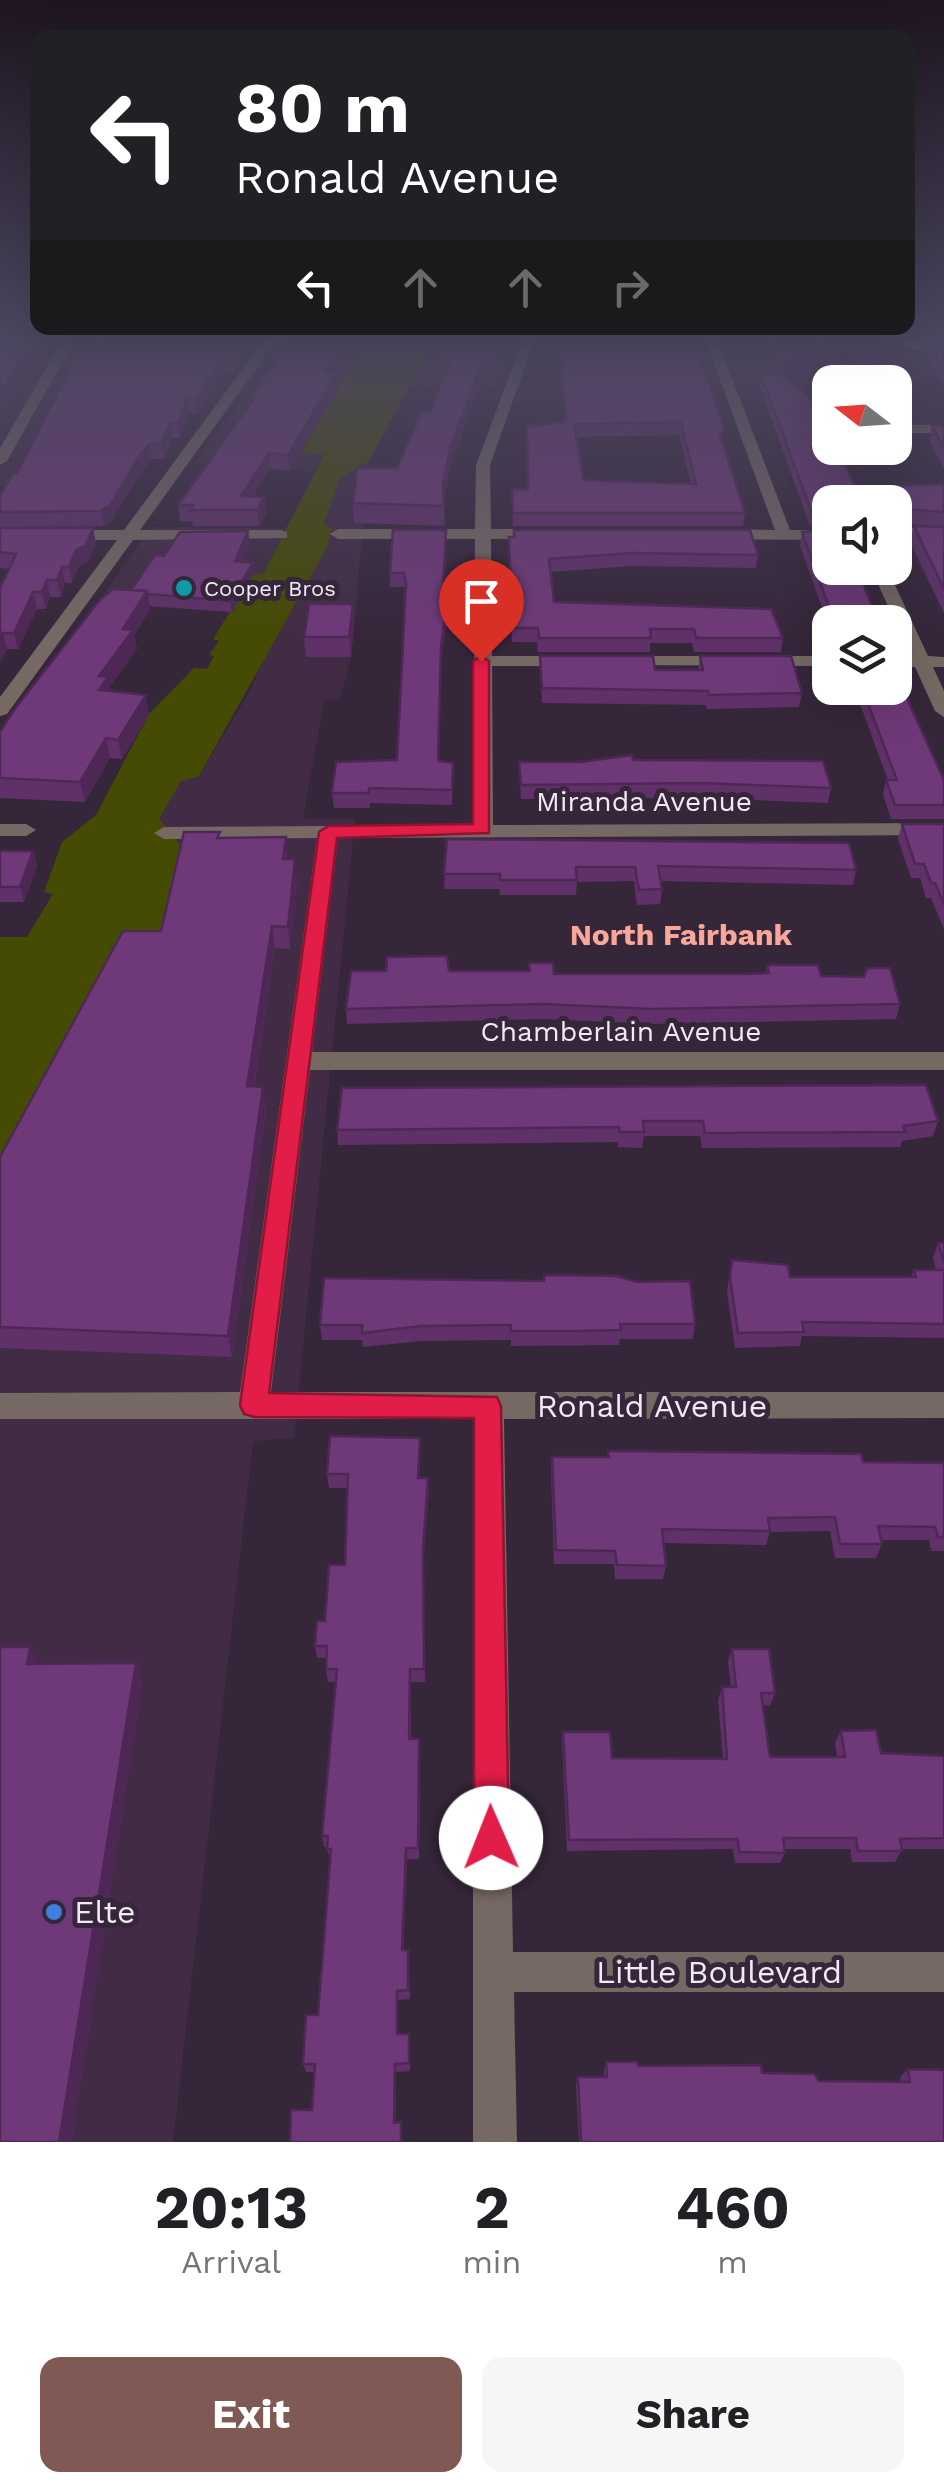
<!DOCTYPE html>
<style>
body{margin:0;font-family:"Work Sans",sans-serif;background:#f6f6f6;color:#202124;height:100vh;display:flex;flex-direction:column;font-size:38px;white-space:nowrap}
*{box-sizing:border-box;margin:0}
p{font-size:32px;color:#757577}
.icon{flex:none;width:55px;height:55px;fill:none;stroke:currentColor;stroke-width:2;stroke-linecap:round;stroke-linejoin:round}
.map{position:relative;height:2142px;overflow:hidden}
.details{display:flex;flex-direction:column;background:#fff;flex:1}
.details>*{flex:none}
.top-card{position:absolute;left:30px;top:30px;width:885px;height:305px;border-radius:20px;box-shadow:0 10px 40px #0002;background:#202124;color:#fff;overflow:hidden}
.needle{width:65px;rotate:287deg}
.buttons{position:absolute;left:812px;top:365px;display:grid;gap:20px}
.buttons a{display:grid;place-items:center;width:100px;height:100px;border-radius:20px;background:#fff;box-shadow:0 10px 40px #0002;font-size:50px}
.pin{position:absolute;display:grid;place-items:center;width:85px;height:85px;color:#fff;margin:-102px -42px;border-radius:50% 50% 50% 0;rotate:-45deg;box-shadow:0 0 10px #0007}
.pin .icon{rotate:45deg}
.me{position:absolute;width:110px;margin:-55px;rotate:359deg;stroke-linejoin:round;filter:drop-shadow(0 0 8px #0008)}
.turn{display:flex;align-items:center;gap:35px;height:210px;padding:0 40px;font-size:45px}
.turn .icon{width:130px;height:130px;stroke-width:2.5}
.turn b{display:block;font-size:70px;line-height:85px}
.lanes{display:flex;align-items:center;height:95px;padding:0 40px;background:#0003;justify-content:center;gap:50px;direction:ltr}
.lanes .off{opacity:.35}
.eta{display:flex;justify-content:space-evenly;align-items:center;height:170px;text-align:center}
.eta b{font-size:60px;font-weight:700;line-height:70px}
.action{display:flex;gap:20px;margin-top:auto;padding:20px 40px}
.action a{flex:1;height:115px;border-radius:20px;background:#805954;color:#fff;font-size:40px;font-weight:700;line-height:115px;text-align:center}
.action a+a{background:#f6f6f6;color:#202124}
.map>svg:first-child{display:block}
</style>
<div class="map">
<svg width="944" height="2142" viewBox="0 0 944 2142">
<rect width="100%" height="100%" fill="#36263a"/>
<g fill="#422c45">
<polygon points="0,336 262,336 251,355 164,357 77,485 0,485"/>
<polygon points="294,336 370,336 302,452 324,454 314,472 194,463"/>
<polygon points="437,336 513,336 496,389 411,386"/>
<polygon points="594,336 944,354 944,381 908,381 935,434 895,435 895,382 830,382 830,425 814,387 719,385 716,372 532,363 543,337"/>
<polygon points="369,461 351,657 340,699 324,700 303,819 355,818 294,1438 253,1441 173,2142 0,2142 0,1193 159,819 181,780 199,776 250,691 339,479"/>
<polygon points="151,527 285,528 263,575 254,574 232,612 98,603"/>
</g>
<polygon fill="#454b02" points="370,336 437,336 369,461 339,479 324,524 332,529 327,547 199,776 181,781 159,819 187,853 165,953 0,1193 0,937 27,937 53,894 44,892 62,842 96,815 149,714 194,668 207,669 214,656 209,655 219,641 213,639 254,574 263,574 324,455 301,452"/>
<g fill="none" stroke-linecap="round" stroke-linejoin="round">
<g fill="#766964" fill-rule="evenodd">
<polygon points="267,336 280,336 140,530 281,530 287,532 287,538 133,540 7,714 0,716 0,697 117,540 0,540 0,530 124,530"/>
<polygon points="524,336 536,336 490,465 491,529 548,529 556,534 548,539 491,539 492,656 570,656 579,661 570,666 492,666 493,825 944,823 944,835 338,838 312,1052 944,1052 944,1070 310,1070 271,1392 944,1392 944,1418 504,1419 513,1952 944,1952 944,1992 514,1992 517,2142 473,2142 473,1419 0,1419 0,1393 240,1392 317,838 164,839 154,833 164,827 473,825 475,539 338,539 330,534 338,529 475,529 476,465"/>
<polygon points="704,336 716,336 790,530 830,530 830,540 718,539 710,534 718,529 775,530"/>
<rect x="895" y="425" width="49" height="8"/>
<polygon points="895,527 944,530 944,540 895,537"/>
<polygon points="871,568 887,568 928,656 944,657 944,667 933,667 944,691 944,717 935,711 915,667 895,666 895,656 910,656"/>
<polygon points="620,656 830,656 830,666 614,665 614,657"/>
<polygon points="0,824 26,824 36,830 26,836 0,836"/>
</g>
<polygon fill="#766964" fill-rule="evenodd" points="65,336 77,336 7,461 0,465 0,448"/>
<g fill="#9f8a82" fill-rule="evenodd">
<polygon points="725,336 811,336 817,340 811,344"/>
<polygon points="866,339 944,343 944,351 862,346"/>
</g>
</g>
<g fill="#5f3168" fill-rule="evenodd">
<polygon points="100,336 249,336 235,371 224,371 198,413 189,413 180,438 172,438 164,459 152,459 145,467 112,520 104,526 0,527 0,495 17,473 93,357 101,339"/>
<polygon points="286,336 364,336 362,341 354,340 335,372 338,387 289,471 270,469 253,496 264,497 266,513 259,526 193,526 192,522 180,521 178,505 249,405 249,400 273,364 272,356"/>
<polygon points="449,336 506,336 491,372 485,372 450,467 444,500 445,526 354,523 353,503 397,468 430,412 447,370 442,369 442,351"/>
<path d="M 559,336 L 723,445 L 745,513 L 743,526 L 513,526 L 512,489 L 528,489 L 564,422 ZM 679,435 L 691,484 L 584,480 L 576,437 Z"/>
<polygon points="912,336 944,336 944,387 923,354 926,340 929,340 913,338"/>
<polygon points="777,338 903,360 899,377 854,375 853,366 786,375 830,502 830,529 810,526 760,387 761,375 780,375 774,354"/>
<polygon points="932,426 944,426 944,469 929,440"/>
<polygon points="944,484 944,527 902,524 895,508 895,502 892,501 895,486"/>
<polygon points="914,526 944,527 944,613 910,542"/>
<polygon points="0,528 93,528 96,544 88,562 79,566 72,583 65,583 61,597 50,597 46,609 37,609 18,649 7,649 0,663 0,588 9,569 0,568"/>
<polygon points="830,530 830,646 824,646 816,624 819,611 823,610 800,546 802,532"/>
<polygon points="250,542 241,562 253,563 254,574 232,612 149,606 150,609 134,635 137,649 110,686 111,692 149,714 122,759 110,758 85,802 0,798 0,732 131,590 164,556"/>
<polygon points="446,543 444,591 447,602 447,616 441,661 438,761 453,763 452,805 370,803 370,808 334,808 332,793 397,760 406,592 405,587 390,587 390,573"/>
<polygon points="509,550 758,555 756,568 632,566 550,572 554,602 783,638 781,652 694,652 692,643 650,643 650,652 538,652 537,642 512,642"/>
<polygon points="353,604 354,624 351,657 306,657 304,637"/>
<polygon points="540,656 655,670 698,670 700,656 802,693 799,707 707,709 706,705 542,703"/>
<polygon points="854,688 895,688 910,705 944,780 944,819 891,819 883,794 886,780 888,780"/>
<polygon points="633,760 831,788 828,803 699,798 521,799 519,762"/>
<polygon points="902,824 944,824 944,929 931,898 926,898 920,878 911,878 898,839"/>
<polygon points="221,838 288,859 297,881 290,949 275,948 254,1087 266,1109 232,1357 0,1348 0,1157 161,931"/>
<polygon points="447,839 856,870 853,885 660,881 662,889 660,904 637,905 634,881 577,882 576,895 500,895 499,889 444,889"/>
<polygon points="0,851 33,851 37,866 24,902 0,902"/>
<polygon points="767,965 821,976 900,1004 896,1019 651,1024 543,1019 347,1024 346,1009 449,971 554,974 747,974 766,973"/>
<polygon points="342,1088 938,1121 933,1136 902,1141 900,1147 702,1148 700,1136 644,1136 642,1148 618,1147 618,1142 338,1145 337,1130"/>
<polygon points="938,1243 944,1243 944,1338 802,1336 800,1346 735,1348 727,1292 732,1260 790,1277 911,1277 914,1270 936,1270 933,1258"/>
<polygon points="324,1278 695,1324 693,1339 620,1339 619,1345 511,1346 511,1340 421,1341 363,1347 362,1340 322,1340 320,1325"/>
<polygon points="420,1438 419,1478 428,1478 429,1492 423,1564 425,1682 411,1682 411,1739 419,1739 420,1751 419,1859 407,1859 403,1950 408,1950 410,1999 398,2000 398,2034 409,2034 410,2042 410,2071 396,2072 396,2123 402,2129 402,2142 290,2142 312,2110 314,2072 306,2072 303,2064 318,2015 330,1860 327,1847 324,1847 322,1836 336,1682 328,1682 326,1669 326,1658 317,1658 315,1646 345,1565 348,1488 329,1488 327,1474"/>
<polygon points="608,1451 863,1462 944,1463 944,1551 931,1551 929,1540 881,1540 882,1544 876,1558 835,1558 830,1531 770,1532 766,1545 664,1543 666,1566 663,1579 615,1579 614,1564 554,1564 551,1471 552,1457 607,1457"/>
<polygon points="732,1649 775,1693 770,1706 763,1705 770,1757 837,1757 835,1743 841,1731 881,1753 944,1756 944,1849 902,1849 895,1862 852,1862 850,1849 784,1849 785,1853 780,1863 735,1863 733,1849 567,1851 562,1744 563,1732 612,1758 723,1759 718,1700 722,1687 731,1687 728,1661"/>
<polygon points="606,2062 638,2066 762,2073 819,2081 901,2082 900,2077 908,2069 944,2142 579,2142 576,2085 578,2077 604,2077 604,2070"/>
</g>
<g fill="#4e2855">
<polygon points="36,336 47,336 0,413 0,394"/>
<polygon points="242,336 249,336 235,371 234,357"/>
<polygon points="347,336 354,336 354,340 326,386 325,371"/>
<polygon points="499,336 506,336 491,372 492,354"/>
<polygon points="856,350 853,366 780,376 782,359"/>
<polygon points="485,354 485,372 450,467 443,504 443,484 450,448"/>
<polygon points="223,357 224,371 198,413 196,398"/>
<polygon points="337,372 338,387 289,471 288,455"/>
<polygon points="187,398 189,413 180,438 178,423"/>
<polygon points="170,423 172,438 164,459 161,444"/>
<polygon points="150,444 152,459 145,467 112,520 104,526 101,511 142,452"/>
<polygon points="269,453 270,469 244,510 241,496"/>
<polygon points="264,497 266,513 259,526 257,510"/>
<polygon points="93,528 96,544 88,562 79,566 72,583 69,567 76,550"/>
<polygon points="248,531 250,542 237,573 235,561"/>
<polygon points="253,563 254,574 232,612 230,601"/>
<polygon points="62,567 65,583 61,597 57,580"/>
<polygon points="47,580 50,597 46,609 42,592"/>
<polygon points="147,591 150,609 134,635 137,649 110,686 112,696 99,690 99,676 123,629"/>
<polygon points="33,592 37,609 18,649 14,633"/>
<polygon points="447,602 447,616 441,661 441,647"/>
<polygon points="353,604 354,624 351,657 349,637"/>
<polygon points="3,633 7,649 0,663 0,638"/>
<polygon points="146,695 149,714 122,759 118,740"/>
<polygon points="106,738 110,758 85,802 80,782"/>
<polygon points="286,837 288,859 283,859"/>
<polygon points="33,851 37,866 24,902 20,887"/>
<polygon points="295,859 297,881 290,949 288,927"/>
<polygon points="272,926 275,948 250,1109 247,1086"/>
<polygon points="263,1087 266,1109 232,1357 228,1336"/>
<polygon points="428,1478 429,1492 423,1564 425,1682 423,1550"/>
<polygon points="30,1647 40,1665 27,1664"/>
<polygon points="136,1663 143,1681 72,2142 59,2142"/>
<polygon points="406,1848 407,1859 403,1960 402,1950"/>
<polygon points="395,2064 396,2072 396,2130 394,2123"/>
</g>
<g fill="#6f3979" stroke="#4e2855" stroke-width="2.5" fill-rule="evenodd">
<polygon points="0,336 36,336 0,394"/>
<polygon points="103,336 242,336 234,357 223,357 196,398 187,398 178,423 170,423 161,444 150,444 142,452 110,505 101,511 0,512 0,495 13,473 17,473 76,357 93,357"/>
<polygon points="286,336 347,336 325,371 337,372 288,455 269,453 241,496 264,497 257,510 190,510 193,505 178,505 253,400 249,400 279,356 272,356"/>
<polygon points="449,336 499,336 492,354 485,354 450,448 443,484 444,506 353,503 357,468 397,468 422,412 430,412 454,352 442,351"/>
<path d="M 559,336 L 681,336 L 682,338 L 694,338 L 725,432 L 720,434 L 745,513 L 513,513 L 512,489 L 528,489 L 527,427 L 566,422 ZM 681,422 L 696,484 L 584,480 L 574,424 Z"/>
<polygon points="780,336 895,336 903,360 857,358 856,350 782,359 777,338"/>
<polygon points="926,340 944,340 944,369"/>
<polygon points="761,375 786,375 826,416 830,425 830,448 839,448 861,502 830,502 830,516 812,513"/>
<polygon points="932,426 944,426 944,448"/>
<polygon points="944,484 944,512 905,509 895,486"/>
<polygon points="914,526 944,527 944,589"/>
<polygon points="0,528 93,528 85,546 76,550 69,567 62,567 57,580 47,580 42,592 33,592 14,633 3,633 0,638 0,588 16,554 0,552"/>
<polygon points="393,530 446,530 443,589 447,602 441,647 438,761 453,763 452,790 369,788 369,793 332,793 336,762 397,760 406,584 404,573 390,573"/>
<polygon points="514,530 750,530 758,555 633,553 549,559 554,602 771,609 783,638 696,638 694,629 650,629 651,638 539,638 538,628 512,628 509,537 514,537"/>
<polygon points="830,530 830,568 857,568 878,622 830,622 830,632 826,632 819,611 830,610 802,532"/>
<polygon points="248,531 235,561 253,563 230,601 148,594 147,591 131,590 155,555 164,556 180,532"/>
<polygon points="113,589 147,591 123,629 133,630 99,676 108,677 99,690 146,695 118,740 106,738 80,782 0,778 0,732 14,710 99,601"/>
<polygon points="309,604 353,604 349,637 304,637"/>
<polygon points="540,656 653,656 655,670 703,670 700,656 791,656 802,693 709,695 708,691 542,688"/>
<polygon points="895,667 910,705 944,780 944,805 895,805 886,780 897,780 862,688 895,688"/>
<polygon points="632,755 633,760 823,761 831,788 701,783 521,785 519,762 581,762"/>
<polygon points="902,824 944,824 944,904 935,883 931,883 924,864 915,864"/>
<polygon points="184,832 220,832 217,838 286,837 283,859 295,859 288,927 272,926 247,1086 263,1087 228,1336 0,1327 0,1157 123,931 161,931"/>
<polygon points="447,839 849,843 856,870 658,866 662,889 639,890 635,867 576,867 577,880 500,880 500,874 444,874"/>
<polygon points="0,851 33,851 20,887 0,887"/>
<polygon points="447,956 449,971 530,971 529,963 553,963 554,974 747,974 769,973 767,965 818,965 821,976 864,977 867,968 890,968 900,1004 653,1009 543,1004 346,1009 351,971 386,971 387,957"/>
<polygon points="926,1085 938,1121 903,1126 905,1132 705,1133 703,1121 643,1121 644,1132 620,1132 619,1127 337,1130 342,1088"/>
<polygon points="938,1243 944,1243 944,1263"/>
<polygon points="732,1260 788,1265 790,1277 916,1277 914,1270 944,1270 944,1324 802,1322 804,1332 738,1333 730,1277"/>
<polygon points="544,1275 616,1276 638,1282 690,1281 695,1324 620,1324 621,1330 578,1331 511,1331 511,1325 421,1326 362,1333 362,1325 320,1325 324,1278 544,1281"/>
<polygon points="330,1436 420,1438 418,1478 428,1478 423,1550 424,1669 410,1669 409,1739 419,1739 418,1848 406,1848 402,1950 408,1950 408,1990 397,1991 397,2034 409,2034 409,2063 395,2064 394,2123 401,2122 401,2142 290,2142 291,2110 312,2110 315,2064 303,2064 306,2015 318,2015 331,1849 327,1850 328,1836 322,1836 337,1669 326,1669 327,1646 315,1646 317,1621 325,1621 329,1565 345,1565 348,1474 327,1474"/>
<polygon points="608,1451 861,1454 863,1462 944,1463 944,1537 938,1537 935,1527 878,1526 882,1544 840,1544 835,1517 768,1518 770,1531 662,1529 666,1566 617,1565 615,1551 556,1550 552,1457 609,1457"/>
<polygon points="0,1647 30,1647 27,1664 136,1663 59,2142 0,2142"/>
<polygon points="732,1649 769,1649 775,1693 761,1693 770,1757 845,1757 841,1731 876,1730 881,1753 944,1756 944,1838 900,1839 902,1851 858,1851 856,1838 783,1838 785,1853 739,1852 738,1839 569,1840 563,1732 610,1732 612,1758 727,1759 722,1687 736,1687"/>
<polygon points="606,2062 637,2062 638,2066 761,2065 762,2073 814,2074 819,2081 910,2082 908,2069 944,2070 944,2142 581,2142 578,2077 607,2077"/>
</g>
<linearGradient id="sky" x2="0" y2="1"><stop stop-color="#1e1520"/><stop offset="0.53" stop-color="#4c4760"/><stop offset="1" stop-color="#4c4760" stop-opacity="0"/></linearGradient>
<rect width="944" height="636" fill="url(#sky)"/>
<polygon fill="#e11d48" stroke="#92132f" stroke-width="2.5" points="481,656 489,661 489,833 337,838 269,1393 497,1397 501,1406 509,1838 504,1851 491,1856 479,1851 474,1838 474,1418 254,1417 244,1414 240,1405 319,832 328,826 473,824 473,661"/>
<circle fill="#0f9aa8" stroke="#36263a" stroke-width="4" cx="184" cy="588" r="10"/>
<circle fill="#3f7fe0" stroke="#36263a" stroke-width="4" cx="54" cy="1912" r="10"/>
<g text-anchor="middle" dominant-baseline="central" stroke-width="10" stroke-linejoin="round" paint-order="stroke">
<g font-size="22" fill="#f3e8f5" stroke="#36263a" text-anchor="start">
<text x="204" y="588">Cooper Bros</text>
</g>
<g font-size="28" fill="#f3e8f5" stroke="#36263a">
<text x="644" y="801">Miranda Avenue</text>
<text x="621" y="1031">Chamberlain Avenue</text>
</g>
<g font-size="30" font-weight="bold" fill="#f9a799" stroke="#36263a">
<text x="681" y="934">North Fairbank</text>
</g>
<g font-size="32" fill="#f3e8f5" stroke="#36263a">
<text x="652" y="1406">Ronald Avenue</text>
<text x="719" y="1972">Little Boulevard</text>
</g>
<g font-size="32" fill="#f3e8f5" stroke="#36263a" text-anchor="start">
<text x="74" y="1912">Elte</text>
</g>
</g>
</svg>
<div class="buttons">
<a><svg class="needle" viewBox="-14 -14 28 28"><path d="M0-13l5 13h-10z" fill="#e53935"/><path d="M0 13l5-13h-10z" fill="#757577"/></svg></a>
<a><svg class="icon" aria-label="sound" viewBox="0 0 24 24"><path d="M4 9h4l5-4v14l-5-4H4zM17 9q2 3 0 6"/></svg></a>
<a><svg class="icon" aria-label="layers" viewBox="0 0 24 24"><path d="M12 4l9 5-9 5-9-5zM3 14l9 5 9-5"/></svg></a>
</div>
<div class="pin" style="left:481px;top:661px;background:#d93025"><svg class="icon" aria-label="arrive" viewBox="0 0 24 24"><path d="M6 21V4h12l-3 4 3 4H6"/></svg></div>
<svg class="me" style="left:491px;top:1838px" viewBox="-20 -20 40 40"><circle r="19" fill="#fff"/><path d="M0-13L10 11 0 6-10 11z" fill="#e11d48"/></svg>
<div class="top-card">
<div class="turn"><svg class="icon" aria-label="left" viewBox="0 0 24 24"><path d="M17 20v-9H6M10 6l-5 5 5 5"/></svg><div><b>80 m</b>Ronald Avenue</div></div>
<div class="lanes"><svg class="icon" aria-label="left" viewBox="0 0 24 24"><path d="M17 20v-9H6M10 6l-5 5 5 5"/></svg><svg class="icon off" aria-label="ahead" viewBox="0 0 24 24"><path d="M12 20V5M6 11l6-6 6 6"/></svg><svg class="icon off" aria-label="ahead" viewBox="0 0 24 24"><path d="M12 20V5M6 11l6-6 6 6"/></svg><svg class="icon off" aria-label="right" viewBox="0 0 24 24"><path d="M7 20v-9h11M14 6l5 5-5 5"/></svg></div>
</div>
</div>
<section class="details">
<div class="eta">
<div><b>20:13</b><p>Arrival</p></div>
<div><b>2</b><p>min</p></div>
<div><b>460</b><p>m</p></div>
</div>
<div class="action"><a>Exit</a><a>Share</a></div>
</section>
